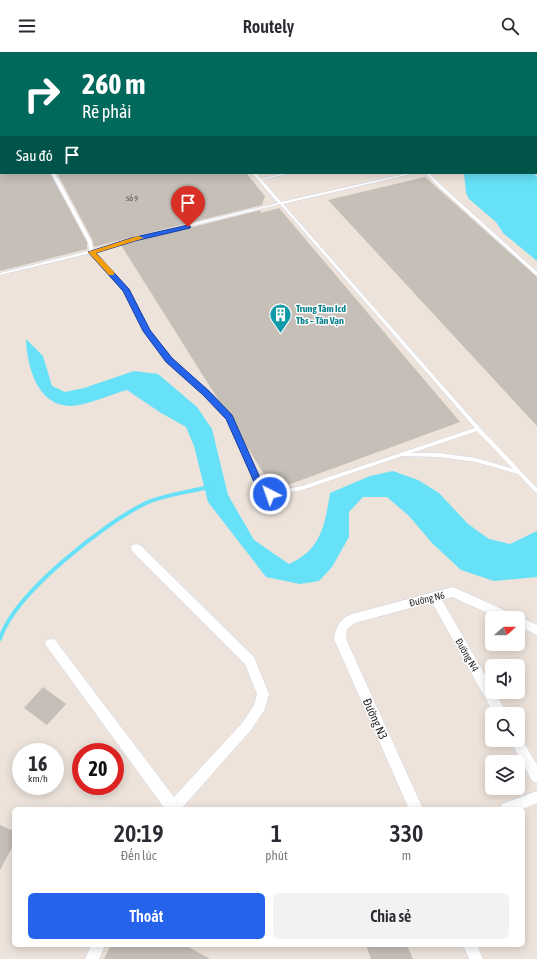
<!DOCTYPE html>
<html lang="vi">
<meta charset="utf-8">
<style>
body{margin:0;font-family:"Asap Condensed",sans-serif;background:#f2f2f3;color:#2b2b33;height:100vh;display:flex;flex-direction:column;font-size:15px;white-space:nowrap}
*{box-sizing:border-box;margin:0}
p{font-size:13px;color:#7c7c81}
.icon{flex:none;width:22px;height:22px;fill:none;stroke:currentColor;stroke-width:2;stroke-linecap:round;stroke-linejoin:round}
.map{position:relative;flex:1;overflow:hidden}
.panel{position:absolute;left:12px;top:755px;width:513px;height:140px;display:flex;flex-direction:column;background:#fff;border-radius:6px;box-shadow:0 2px 10px #0003}
.panel>*{flex:none}
.hud{position:absolute;left:0px;top:0px;width:537px;height:122px;box-shadow:0 2px 10px #0003;background:#00695c;color:#fff;overflow:hidden}
.needle{width:26px;rotate:70deg}
.fabs{position:absolute;left:485px;top:559px;display:grid;gap:8px}
.fabs a{display:grid;place-items:center;width:40px;height:40px;border-radius:6px;background:#fff;box-shadow:0 2px 10px #0003;font-size:20px}
.speed{position:absolute;left:12px;top:691px;display:flex;gap:8px;font-size:20px;font-weight:700;text-align:center}
.speed>*{display:grid;place-content:center;width:52px;height:52px;border-radius:50%;background:#fff;box-shadow:0 2px 10px #0003;line-height:1}
.speed small{font-size:10px;font-weight:400}
.speed .limit{border:6px solid #d22;background:#fff;color:#111}
.pin{position:absolute;display:grid;place-items:center;width:34px;height:34px;color:#fff;margin:-41px -17px;border-radius:50% 50% 50% 0;rotate:-45deg;box-shadow:0 0 4px #0007}
.pin .icon{rotate:45deg}
.me{position:absolute;width:44px;margin:-22px;rotate:319deg;stroke-linejoin:round;filter:drop-shadow(0 0 3px #0008)}
.turn{display:flex;align-items:center;gap:14px;height:84px;padding:0 16px;font-size:18px}
.turn .icon{width:52px;height:52px;stroke-width:2.5}
.turn b{display:block;font-size:28px;line-height:34px}
.then{display:flex;align-items:center;height:38px;padding:0 16px;background:#0003;gap:8px;font-size:15px}
.eta{display:flex;justify-content:space-evenly;align-items:center;height:68px;text-align:center}
.eta b{font-size:24px;font-weight:600;line-height:28px}
.cta{display:flex;gap:8px;margin-top:auto;padding:8px 16px}
.cta a{flex:1;height:46px;border-radius:6px;background:#2563eb;color:#fff;font-size:16px;font-weight:600;line-height:46px;text-align:center}
.cta a+a{background:#f2f2f3;color:#2b2b33}
header{display:flex;justify-content:space-between;align-items:center;height:52px;padding:0 16px;background:#fff;font-size:18px;font-weight:600}
.map>svg:first-child{display:block}
</style>
<header><svg class="icon" aria-label="menu" viewBox="0 0 24 24"><path d="M4 6h16M4 12h16M4 18h16"/></svg>Routely<svg class="icon" aria-label="search" viewBox="0 0 24 24"><circle cx="10" cy="10" r="6"/><path d="M15 15l6 6"/></svg></header>
<div class="map">
<svg width="537" height="907" viewBox="0 0 537 907">
<rect width="100%" height="100%" fill="#ede3db"/>
<polygon fill="#dedce5" points="411,0 537,0 537,39 536,1"/>
<polygon fill="#bae893" points="0,0 341,0 342,1 1,1 1,48"/>
<g fill="#66e1f7">
<polygon points="464,121 534,121 537,125 537,209 503,181 496,170 469,147 466,141"/>
<path d="M 26,287 L 43,304 L 52,334 L 65,340 L 84,336 L 134,319 L 158,322 L 197,355 L 212,377 L 228,443 L 254,488 L 289,512 C 321,498 325,473 330,441 L 370,424 L 393,419 L 418,428 L 439,441 L 468,472 L 489,487 L 510,492 L 537,479 L 537,525 L 494,529 L 461,518 L 432,491 L 409,464 L 387,445 L 363,445 L 349,460 L 349,485 L 332,515 L 319,529 L 300,532 L 266,525 L 208,450 L 194,394 L 186,375 L 161,361 L 127,338 C 112,342 85,354 71,354 C 37,354 27,314 26,287 Z"/>
</g>
<g fill="none" stroke-linecap="round" stroke-linejoin="round">
<path stroke="#66e1f7" stroke-width="4" d="M 0,587 C 14,542 103,472 146,451 C 163,443 189,440 208,435"/>
</g>
<g fill="#c5bfb7">
<polygon points="0,121 50,121 87,190 87,197 0,219"/>
<polygon points="57,121 246,121 265,144 262,153 132,185 94,195 93,189"/>
<polygon points="425,125 537,225 537,374 328,148"/>
<polygon points="279,156 460,370 274,438 244,390 232,364 219,349 121,193 261,158 260,161"/>
<polygon points="43,635 66,652 47,673 24,656"/>
<polygon points="0,773 14,779 14,792 0,818"/>
<polygon points="111,893 185,893 210,907 104,907"/>
<polygon points="366,893 407,893 413,907 371,907"/>
</g>
<g fill="none" stroke-linecap="round" stroke-linejoin="round">
<defs>
<g id="service">
<polygon points="152,0 155,0 156,1 153,1"/>
<rect x="192" y="0" width="3" height="1"/>
<rect x="228" y="0" width="2" height="1"/>
<polygon points="270,0 276,0 274,1 270,1"/>
<rect x="0" y="64" width="1" height="2"/>
<path d="M 51,121 L 55,121 L 92,190 L 93,198 L 132,186 L 278,151 L 252,121 L 256,121 L 261,127 L 284,121 L 290,121 L 262,128 L 281,150 L 409,121 L 415,121 L 283,152 L 480,376 L 537,436 L 537,441 L 535,440 L 518,422 L 476,410 L 439,405 L 402,404 L 302,438 L 270,444 L 268,443 L 256,430 L 227,367 L 204,342 L 167,309 L 145,279 L 125,238 L 90,201 L 0,223 L 0,221 L 89,199 L 88,190 ZM 280,152 L 475,376 L 302,434 L 271,440 L 260,429 L 231,365 L 208,340 L 171,307 L 149,279 L 128,237 L 93,200 L 134,188 ZM 477,379 L 513,417 L 476,406 L 439,401 L 411,401 Z"/>
<polygon points="425,121 429,121 444,136 537,220 537,223 536,223 442,138"/>
</g>
<g id="minor">
<polygon points="421,0 427,0 428,1 422,1"/>
<rect x="536" y="12" width="1" height="4"/>
<polygon points="136,492 140,493 254,605 269,642 264,659 251,678 181,757 165,757 45,592 47,588 51,587 55,588 174,745 243,670 254,653 257,642 245,612 132,499 131,496 132,493"/>
<path d="M 453,535 L 515,563 L 516,565 L 522,566 L 537,573 L 537,583 L 518,574 L 518,566 L 499,566 L 452,545 L 442,548 L 492,635 L 492,640 L 495,640 L 507,662 L 494,662 L 432,550 L 355,571 L 347,577 L 346,587 L 423,757 L 409,757 L 334,587 C 336,575 339,567 352,562 Z"/>
<polygon points="518,683 520,684 537,713 537,731 532,729 510,688 518,688"/>
<polygon points="537,739 537,751 523,757 500,757 502,752"/>
<polygon points="91,893 105,893 99,907 85,907"/>
<polygon points="463,893 477,893 483,907 469,907"/>
</g>
</defs>
<use href="#service" stroke="#d0d6e4" stroke-width="1"/>
<use href="#minor" stroke="#d0d6e4" stroke-width="1"/>
<use href="#service" fill="#fff" fill-rule="evenodd"/>
<use href="#minor" fill="#fff" fill-rule="evenodd"/>
</g>
<polygon fill="#2563eb" stroke="#184099" points="188,173 191,175 190,176 135,189 96,201 129,237 150,278 172,306 209,339 232,363 261,428 274,442 270,446 255,432 226,367 203,343 166,310 143,279 123,239 88,200 131,186"/>
<polygon fill="#f59e0b" points="138,184 144,186 96,201 114,220 114,223 109,223 88,200"/>
<defs>
<symbol id="building-pin" viewBox="-11 -11 22 30"><path d="M0 17L-7.5 6A9.5 9.5 0 1 1 7.5 6Z" fill="#0f9aa8" stroke="#fff"/><path d="M-4-6H4V6H1V3H-1V6H-4ZM-2.5-4.3h1.7v1.8h-1.7ZM.8-4.3h1.7v1.8H.8ZM-2.5-1h1.7V.8h-1.7ZM.8-1h1.7V.8H.8Z" fill="#fff"/></symbol>
</defs>
<g fill-rule="evenodd">
<use href="#building-pin" x="268" y="250" width="25" height="34"/>
</g>
<g text-anchor="middle" dominant-baseline="central" stroke-width="3" stroke-linejoin="round" paint-order="stroke">
<g font-size="8" fill="#514f4d">
<text x="132" y="146">Số 9</text>
</g>
<g font-size="10" font-weight="bold" fill="#0d838f" stroke="#fff" text-anchor="start">
<text x="296" y="256">Trung Tâm Icd<tspan x="296" dy="12">Tbs – Tân Vạn</tspan></text>
</g>
<g font-size="10" fill="#2a2a2a" stroke="#fff">
<text transform="translate(427 547) rotate(-14)">Đường N6</text>
<text transform="translate(467 603) rotate(60)">Đường N4</text>
</g>
<g font-size="12" fill="#2a2a2a" stroke="#fff">
<text transform="translate(375 667) rotate(66)">Đường N3</text>
</g>
</g>
</svg>
<div class="fabs">
<a><svg class="needle" viewBox="-14 -14 28 28"><path d="M0-13l5 13h-10z" fill="#e53935"/><path d="M0 13l5-13h-10z" fill="#7c7c81"/></svg></a>
<a><svg class="icon" aria-label="sound" viewBox="0 0 24 24"><path d="M4 9h4l5-4v14l-5-4H4zM17 9q2 3 0 6"/></svg></a>
<a><svg class="icon" aria-label="search" viewBox="0 0 24 24"><circle cx="10" cy="10" r="6"/><path d="M15 15l6 6"/></svg></a>
<a><svg class="icon" aria-label="layers" viewBox="0 0 24 24"><path d="M12 4l9 5-9 5-9-5zM3 14l9 5 9-5"/></svg></a>
</div>
<div class="speed"><div>16<small>km/h</small></div><div class="limit">20</div></div>
<div class="pin" style="left:188px;top:175px;background:#d93025"><svg class="icon" aria-label="arrive" viewBox="0 0 24 24"><path d="M6 21V4h12l-3 4 3 4H6"/></svg></div>
<svg class="me" style="left:270px;top:442px" viewBox="-20 -20 40 40"><circle r="17" fill="#2563eb" stroke="#fff" stroke-width="3"/><path d="M0-11L8 9 0 5-8 9z" fill="#fff"/></svg>
<div class="hud">
<div class="turn"><svg class="icon" aria-label="right" viewBox="0 0 24 24"><path d="M7 20v-9h11M14 6l5 5-5 5"/></svg><div><b>260 m</b>Rẽ phải</div></div>
<div class="then">Sau đó<svg class="icon" aria-label="arrive" viewBox="0 0 24 24"><path d="M6 21V4h12l-3 4 3 4H6"/></svg></div>
</div>
<section class="panel">
<div class="eta">
<div><b>20:19</b><p>Đến lúc</p></div>
<div><b>1</b><p>phút</p></div>
<div><b>330</b><p>m</p></div>
</div>
<div class="cta"><a>Thoát</a><a>Chia sẻ</a></div>
</section>
</div>
